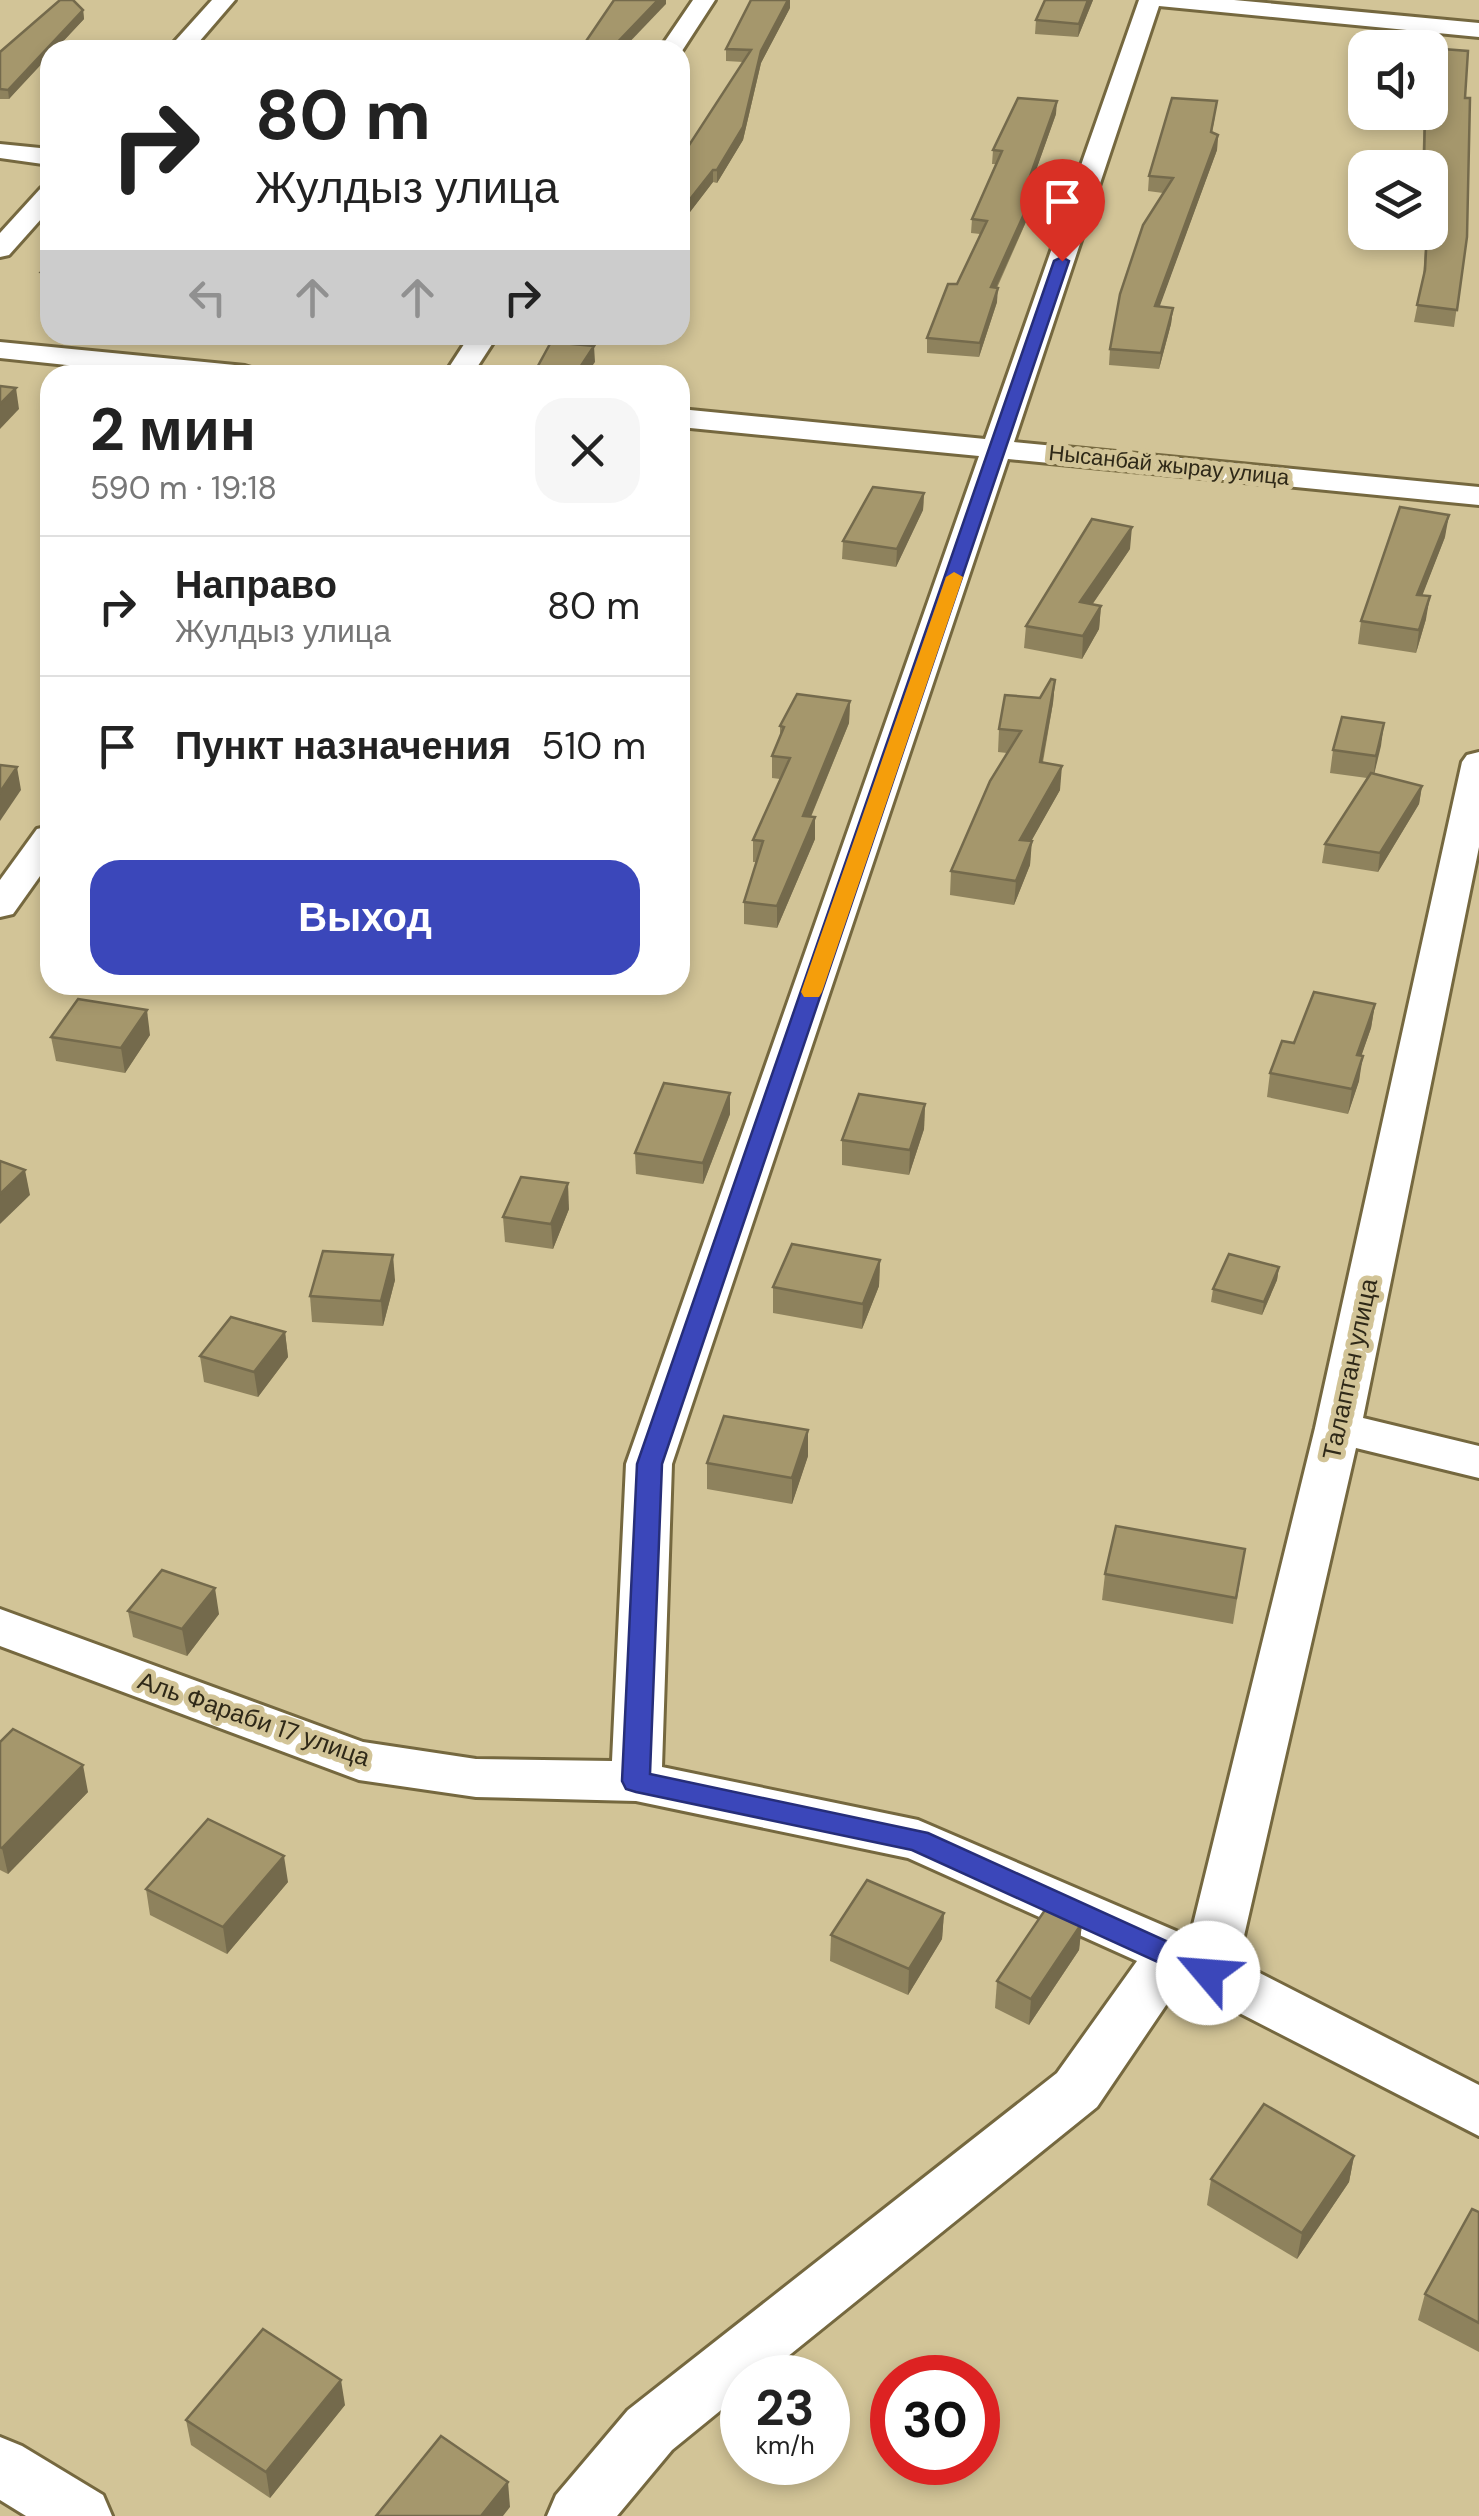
<!DOCTYPE html>
<html lang="ru">
<meta charset="utf-8">
<style>
body{margin:0;font-family:"DM Sans",sans-serif;background:#f6f6f6;color:#222;height:100vh;display:flex;flex-direction:column;font-size:38px;white-space:nowrap}
*{box-sizing:border-box;margin:0}
p{font-size:32px;color:#767676}
.icon{flex:none;width:55px;height:55px;fill:none;stroke:currentColor;stroke-width:2;stroke-linecap:round;stroke-linejoin:round}
.map{position:relative;flex:1;overflow:hidden}
.drawer{position:absolute;left:40px;top:365px;width:650px;height:630px;display:flex;flex-direction:column;background:#fff;border-radius:30px;box-shadow:0 5px 15px #0003}
.drawer>*{flex:none}
.guide{position:absolute;left:40px;top:40px;width:650px;height:305px;border-radius:30px;box-shadow:0 5px 15px #0003;background:#fff;color:#222;overflow:hidden}
.fabs{position:absolute;left:1348px;top:30px;display:grid;gap:20px}
.fabs a{display:grid;place-items:center;width:100px;height:100px;border-radius:20px;background:#fff;box-shadow:0 5px 15px #0003;font-size:50px}
.speed{position:absolute;left:720px;top:2355px;display:flex;gap:20px;font-size:50px;font-weight:700;text-align:center}
.speed>*{display:grid;place-content:center;width:130px;height:130px;border-radius:50%;background:#fff;box-shadow:0 5px 15px #0003;line-height:1}
.speed small{font-size:25px;font-weight:400}
.speed .limit{border:15px solid #d22;background:#fff;color:#111}
.pin{position:absolute;display:grid;place-items:center;width:85px;height:85px;color:#fff;margin:-102px -42px;border-radius:50% 50% 50% 0;rotate:-45deg;box-shadow:0 0 10px #0007}
.pin .icon{rotate:45deg}
.me{position:absolute;width:110px;margin:-55px;rotate:297deg;stroke-linejoin:round;filter:drop-shadow(0 0 8px #0008)}
.turn{display:flex;align-items:center;gap:35px;height:210px;padding:0 50px;font-size:45px}
.turn .icon{width:130px;height:130px;stroke-width:2.5}
.turn b{display:block;font-size:70px;line-height:85px}
.lanes{display:flex;align-items:center;height:95px;padding:0 50px;background:#0003;justify-content:center;gap:50px;direction:ltr}
.lanes .off{opacity:.35}
.round{display:grid;place-items:center;flex:none;width:105px;height:105px;border-radius:30px;background:#f6f6f6}
.summary{display:flex;align-items:center;justify-content:space-between;height:170px;padding:0 50px}
h1{font-size:60px;font-weight:800;line-height:75px}
.cta{display:flex;gap:20px;margin-top:auto;padding:20px 50px}
.cta a{flex:1;height:115px;border-radius:30px;background:#3b47ba;color:#fff;font-size:40px;font-weight:800;line-height:115px;text-align:center}
ul{padding:0;list-style:none}
li{display:flex;align-items:center;gap:30px;height:140px;padding:0 50px;border-top:2px solid #e0e0e0}
li div{flex:1}
li b{display:block;font-size:38px}
li em{font-style:normal}
.map>svg:first-child{display:block}
</style>
<div class="map">
<svg width="1479" height="2516" viewBox="0 0 1479 2516">
<rect width="100%" height="100%" fill="#d2c497"/>
<g fill="none" stroke-linecap="round" stroke-linejoin="round">
<defs>
<g id="minor">
<polygon points="212,0 235,0 192,50 167,50"/>
<polygon points="693,0 715,0 680,54 680,50 659,50"/>
<polygon points="1139,0 1234,0 1479,23 1479,37 1159,6 1014,442 1479,487 1479,505 1008,459 672,1464 662,1767 918,1820 1190,1937 1315,1428 1462,762 1467,755 1479,752 1479,847 1363,1418 1479,1446 1479,1478 1356,1448 1238,1962 1479,2085 1479,2136 1181,1983 1097,2107 761,2378 742,2378 742,2393 672,2450 617,2516 547,2516 556,2495 628,2410 1057,2073 1137,1961 908,1858 636,1801 476,1797 359,1780 0,1646 0,1609 363,1742 476,1759 612,1761 626,1464 979,456 680,427 680,409 985,439"/>
<polygon points="0,144 50,149 50,165 0,158"/>
<polygon points="50,185 50,209 9,255 0,257 0,233 41,188"/>
<polygon points="470,335 498,335 472,375 444,375"/>
<polygon points="0,342 245,366 255,369 259,375 162,375 0,358"/>
<polygon points="50,826 50,862 13,914 0,917 0,880 37,829"/>
<polygon points="0,2437 22,2446 103,2495 112,2516 26,2516 0,2500"/>
</g>
</defs>
<use href="#minor" stroke="#75683f" stroke-width="6"/>
<use href="#minor" fill="#fff" fill-rule="evenodd"/>
</g>
<g fill="#8e825d">
<polygon points="1045,0 1093,0 1078,37 1035,34 1036,20"/>
<polygon points="790,8 761,63 743,140 717,183 713,182 680,225 743,62 726,61 726,49"/>
<polygon points="83,10 84,19 55,50 50,50 9,99 0,99 0,52"/>
<polygon points="1465,98 1467,237 1454,327 1414,322 1423,278 1426,232 1430,232 1433,182 1430,181 1430,168 1422,168 1424,112 1430,112"/>
<polygon points="1056,114 1032,181 1038,183 1037,197 997,288 997,302 979,357 927,353 927,338 957,284 980,234 971,233 972,219 996,164 992,164 993,150"/>
<polygon points="1215,116 1212,132 1218,135 1217,150 1159,307 1173,308 1171,324 1159,369 1109,365 1110,349 1163,193 1148,191 1149,176"/>
<polygon points="50,262 50,289 43,288 41,272"/>
<polygon points="924,493 923,510 896,567 842,559 843,541"/>
<polygon points="1445,537 1422,595 1426,619 1416,653 1358,644 1361,621"/>
<polygon points="1130,549 1092,605 1101,606 1099,629 1082,659 1024,648 1026,626"/>
<polygon points="1055,680 1053,703 1043,762 1060,790 1031,841 1030,865 1014,905 950,895 951,871 1007,753 998,752 999,729 1040,698"/>
<polygon points="850,701 849,723 811,817 815,839 777,928 744,924 744,902 756,862 753,862 753,840 780,779 772,778 772,756 780,737 780,726"/>
<polygon points="1384,723 1374,774 1422,786 1419,804 1378,872 1322,863 1325,844 1367,778 1330,773 1333,750"/>
<polygon points="56,985 120,985 115,994"/>
<polygon points="1375,1004 1371,1028 1361,1056 1359,1081 1348,1114 1267,1097 1270,1073 1294,1043"/>
<polygon points="150,1035 125,1073 56,1061 51,1037"/>
<polygon points="730,1093 730,1114 703,1184 636,1174 635,1153"/>
<polygon points="925,1104 924,1129 909,1175 842,1165 842,1140"/>
<polygon points="569,1209 553,1249 505,1242 503,1217"/>
<polygon points="880,1260 879,1286 862,1329 773,1313 773,1287"/>
<polygon points="1279,1267 1277,1280 1262,1315 1211,1302 1213,1289"/>
<polygon points="395,1280 383,1326 312,1322 310,1296"/>
<polygon points="285,1332 288,1357 258,1397 204,1382 200,1356"/>
<polygon points="808,1456 792,1504 707,1489 707,1463"/>
<polygon points="1245,1549 1233,1624 1102,1600 1105,1574"/>
<polygon points="128,1611 219,1614 187,1656 133,1637"/>
<polygon points="0,1742 88,1792 8,1874 0,1870"/>
<polygon points="288,1882 227,1954 150,1915 146,1889"/>
<polygon points="944,1913 942,1939 908,1995 830,1961 831,1935"/>
<polygon points="1082,1923 1079,1950 1029,2025 995,2008 997,1981"/>
<polygon points="1354,2156 1349,2182 1297,2259 1207,2205 1211,2179"/>
<polygon points="1479,2212 1479,2352 1418,2320 1425,2294"/>
<polygon points="345,2405 270,2498 191,2445 186,2420"/>
</g>
<g fill="#746a4c">
<polygon points="658,0 666,0 666,4 622,50 613,47"/>
<polygon points="788,0 790,0 790,8 761,63 743,140 717,183 717,170 761,51"/>
<polygon points="1088,0 1093,0 1078,37 1079,24"/>
<polygon points="83,10 84,19 55,50 50,50 50,55 9,99 8,90"/>
<polygon points="1057,101 1056,114 1028,193 1029,179"/>
<polygon points="1218,135 1217,150 1154,322 1155,306"/>
<polygon points="713,170 713,182 680,225 680,212"/>
<polygon points="1038,183 1037,197 990,301 991,287"/>
<polygon points="998,288 997,302 979,357 980,343"/>
<polygon points="1173,308 1171,324 1159,369 1161,353"/>
<polygon points="594,346 595,362 586,375 575,375"/>
<polygon points="16,388 19,409 0,429 0,404"/>
<polygon points="924,493 923,510 896,567 897,549"/>
<polygon points="1449,515 1445,537 1414,617 1417,595"/>
<polygon points="1132,527 1130,549 1078,625 1080,602"/>
<polygon points="1430,596 1426,619 1416,653 1419,630"/>
<polygon points="1101,606 1099,629 1082,659 1083,636"/>
<polygon points="1055,680 1053,703 1038,785 1040,762"/>
<polygon points="850,701 849,723 802,838 803,816"/>
<polygon points="1384,723 1381,746 1373,779 1376,756"/>
<polygon points="1062,766 1060,790 1019,863 1020,840"/>
<polygon points="17,767 21,790 0,821 0,792"/>
<polygon points="1422,786 1419,804 1378,872 1380,853"/>
<polygon points="815,817 815,839 777,928 777,906"/>
<polygon points="1032,841 1030,865 1014,905 1016,881"/>
<polygon points="1375,1004 1371,1028 1353,1080 1357,1055"/>
<polygon points="147,1010 150,1035 125,1073 121,1048"/>
<polygon points="1363,1056 1359,1081 1348,1114 1352,1089"/>
<polygon points="730,1093 730,1114 703,1184 703,1163"/>
<polygon points="925,1104 924,1129 909,1175 910,1150"/>
<polygon points="25,1170 30,1195 0,1224 0,1194"/>
<polygon points="568,1183 569,1209 553,1249 551,1224"/>
<polygon points="393,1255 395,1280 383,1326 381,1301"/>
<polygon points="880,1260 879,1286 862,1329 863,1304"/>
<polygon points="1279,1267 1277,1280 1262,1315 1264,1302"/>
<polygon points="285,1332 288,1357 258,1397 254,1372"/>
<polygon points="808,1430 808,1456 792,1504 792,1478"/>
<polygon points="215,1588 219,1614 187,1656 182,1629"/>
<polygon points="83,1765 88,1792 8,1874 2,1848"/>
<polygon points="284,1856 288,1882 227,1954 223,1927"/>
<polygon points="944,1913 942,1939 908,1995 909,1969"/>
<polygon points="1082,1923 1079,1950 1029,2025 1031,1999"/>
<polygon points="1354,2156 1349,2182 1297,2259 1302,2233"/>
<polygon points="341,2380 345,2405 270,2498 266,2472"/>
<polygon points="508,2482 510,2507 503,2516 481,2516"/>
</g>
<g fill="#a5976c" stroke="#746a4c" stroke-width="2.5">
<polygon points="60,0 73,0 83,10 8,90 0,89 0,52"/>
<polygon points="614,0 658,0 613,47 628,48 627,50 580,50"/>
<polygon points="751,0 788,0 761,51 743,127 717,170 713,170 680,212 680,159 751,50 726,49"/>
<polygon points="1045,0 1088,0 1079,24 1036,20"/>
<polygon points="1430,48 1468,51 1465,98 1470,98 1467,237 1457,310 1417,305 1425,270 1427,232 1430,232 1430,194 1437,166 1424,165 1425,112 1430,112"/>
<polygon points="1018,98 1057,101 1029,179 1038,183 991,287 998,288 980,343 927,338 948,284 957,284 987,221 972,219 1002,151 993,150"/>
<polygon points="1172,98 1217,101 1211,132 1218,135 1155,306 1173,308 1161,353 1110,349 1120,294 1143,225 1173,178 1149,176"/>
<polygon points="50,262 50,273 41,272"/>
<polygon points="551,342 594,346 575,375 533,375"/>
<polygon points="0,386 16,388 0,404"/>
<polygon points="873,487 924,493 897,549 843,541"/>
<polygon points="1400,507 1449,515 1417,595 1430,596 1419,630 1361,621"/>
<polygon points="1092,519 1132,527 1080,602 1101,606 1083,636 1026,626"/>
<polygon points="1051,679 1055,680 1040,762 1062,766 1020,840 1032,841 1016,881 951,871 990,781 1021,731 999,729 1005,695 1040,698"/>
<polygon points="797,694 850,701 803,816 815,817 777,906 744,902 763,841 753,840 790,758 772,756 784,727 780,726"/>
<polygon points="1342,717 1384,723 1376,756 1333,750"/>
<polygon points="0,765 17,767 0,792"/>
<polygon points="1371,773 1422,786 1380,853 1325,844"/>
<polygon points="1314,992 1375,1004 1357,1055 1363,1056 1352,1089 1270,1073 1282,1041 1294,1043"/>
<polygon points="78,999 147,1010 121,1048 51,1037"/>
<polygon points="664,1083 730,1093 703,1163 635,1153"/>
<polygon points="859,1094 925,1104 910,1150 842,1140"/>
<polygon points="0,1161 25,1170 0,1194"/>
<polygon points="521,1177 568,1183 551,1224 503,1217"/>
<polygon points="792,1244 880,1260 863,1304 773,1287"/>
<polygon points="323,1251 393,1255 381,1301 310,1296"/>
<polygon points="1229,1254 1279,1267 1264,1302 1213,1289"/>
<polygon points="231,1317 285,1332 254,1372 200,1356"/>
<polygon points="724,1416 808,1430 792,1478 707,1463"/>
<polygon points="1116,1526 1245,1549 1236,1598 1105,1574"/>
<polygon points="162,1570 215,1588 182,1629 128,1611"/>
<polygon points="13,1729 83,1765 2,1848 0,1847 0,1742"/>
<polygon points="208,1819 284,1856 223,1927 146,1889"/>
<polygon points="867,1880 944,1913 909,1969 831,1935"/>
<polygon points="1047,1907 1082,1923 1031,1999 997,1981"/>
<polygon points="1264,2104 1354,2156 1302,2233 1211,2179"/>
<polygon points="1472,2209 1479,2212 1479,2323 1425,2294"/>
<polygon points="263,2329 341,2380 266,2472 186,2420"/>
<polygon points="441,2436 508,2482 481,2516 376,2516"/>
</g>
<polygon fill="#3b47ba" stroke="#262e79" stroke-width="2.5" points="1062,257 1069,261 662,1464 650,1774 928,1833 1219,1965 1223,1973 1219,1981 1208,1985 912,1850 636,1792 626,1789 622,1781 637,1464 1054,261"/>
<polygon fill="#f59e0b" points="954,572 963,577 822,992 819,997 804,997 801,992 946,577"/>
<g text-anchor="middle" dominant-baseline="central" stroke-width="10" stroke-linejoin="round" paint-order="stroke">
<g font-size="22" fill="#2f2918" stroke="#d2c497">
<text transform="translate(1169 465) rotate(6)">Нысанбай жырау улица</text>
</g>
<g font-size="25" fill="#2f2918" stroke="#d2c497">
<text transform="translate(1350 1369) rotate(-78)">Талаптан улица</text>
<text transform="translate(254 1719) rotate(19)">Аль Фараби 17 улица</text>
</g>
</g>
</svg>
<div class="fabs">
<a><svg class="icon" aria-label="sound" viewBox="0 0 24 24"><path d="M4 9h4l5-4v14l-5-4H4zM17 9q2 3 0 6"/></svg></a>
<a><svg class="icon" aria-label="layers" viewBox="0 0 24 24"><path d="M12 4l9 5-9 5-9-5zM3 14l9 5 9-5"/></svg></a>
</div>
<div class="speed"><div>23<small>km/h</small></div><div class="limit">30</div></div>
<div class="pin" style="left:1062px;top:261px;background:#d93025"><svg class="icon" aria-label="arrive" viewBox="0 0 24 24"><path d="M6 21V4h12l-3 4 3 4H6"/></svg></div>
<svg class="me" style="left:1208px;top:1973px" viewBox="-20 -20 40 40"><circle r="19" fill="#fff"/><path d="M0-13L10 11 0 6-10 11z" fill="#3b47ba"/></svg>
<div class="guide">
<div class="turn"><svg class="icon" aria-label="right" viewBox="0 0 24 24"><path d="M7 20v-9h11M14 6l5 5-5 5"/></svg><div><b>80 m</b>Жулдыз улица</div></div>
<div class="lanes"><svg class="icon off" aria-label="left" viewBox="0 0 24 24"><path d="M17 20v-9H6M10 6l-5 5 5 5"/></svg><svg class="icon off" aria-label="ahead" viewBox="0 0 24 24"><path d="M12 20V5M6 11l6-6 6 6"/></svg><svg class="icon off" aria-label="ahead" viewBox="0 0 24 24"><path d="M12 20V5M6 11l6-6 6 6"/></svg><svg class="icon" aria-label="right" viewBox="0 0 24 24"><path d="M7 20v-9h11M14 6l5 5-5 5"/></svg></div>
</div>
<section class="drawer">
<div class="summary"><div><h1>2 мин</h1><p>590 m · 19:18</p></div><a class="round"><svg class="icon" aria-label="close" viewBox="0 0 24 24"><path d="M6 6l12 12M18 6L6 18"/></svg></a></div>
<ul>
<li><svg class="icon" aria-label="right" viewBox="0 0 24 24"><path d="M7 20v-9h11M14 6l5 5-5 5"/></svg><div><b>Направо</b><p>Жулдыз улица</p></div><em>80 m</em></li>
<li><svg class="icon" aria-label="arrive" viewBox="0 0 24 24"><path d="M6 21V4h12l-3 4 3 4H6"/></svg><div><b>Пункт назначения</b></div><em>510 m</em></li>
</ul>
<div class="cta"><a>Выход</a></div>
</section>
</div>
